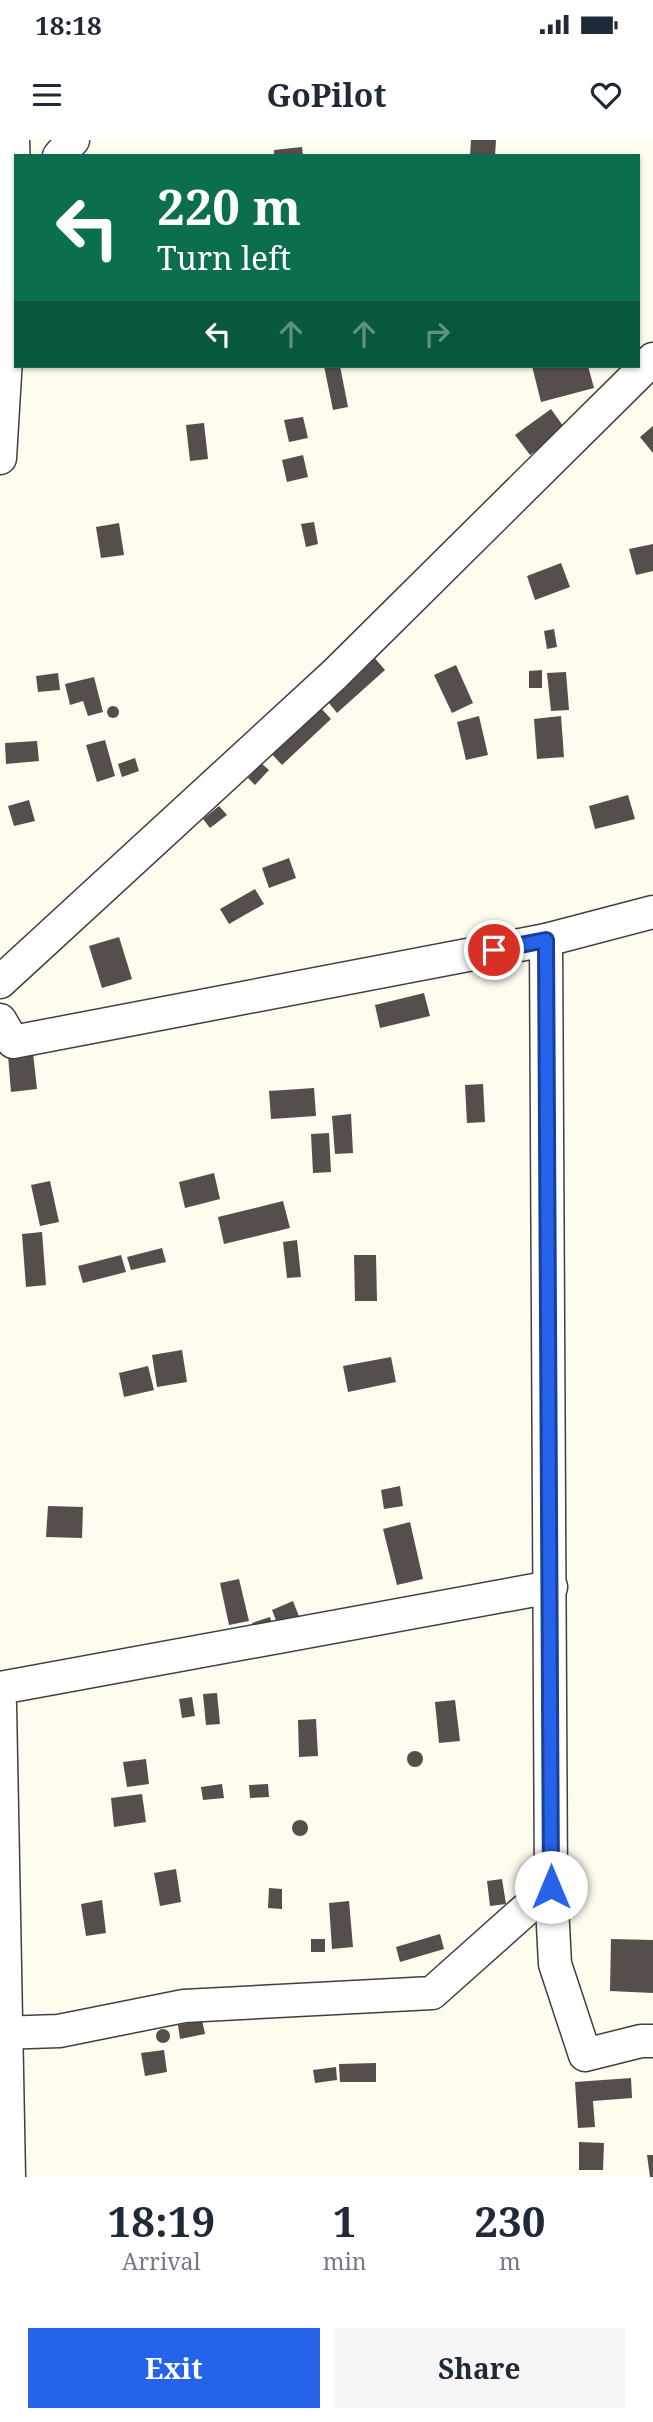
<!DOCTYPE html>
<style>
body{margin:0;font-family:"Noto Serif",serif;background:#f6f6f7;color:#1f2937;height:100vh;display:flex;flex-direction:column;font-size:26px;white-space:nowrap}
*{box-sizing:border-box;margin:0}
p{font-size:23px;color:#747a83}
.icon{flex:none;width:38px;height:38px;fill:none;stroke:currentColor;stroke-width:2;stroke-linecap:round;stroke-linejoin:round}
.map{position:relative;height:2037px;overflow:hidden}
.side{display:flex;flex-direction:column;background:#fff;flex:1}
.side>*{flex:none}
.banner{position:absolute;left:14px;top:14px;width:626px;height:214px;border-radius:0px;box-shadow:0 2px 5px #0004;background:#0b6e4f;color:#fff;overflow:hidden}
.pin{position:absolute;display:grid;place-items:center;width:60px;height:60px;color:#fff;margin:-30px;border:4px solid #fff;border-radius:50%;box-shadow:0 2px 7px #0007}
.me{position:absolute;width:77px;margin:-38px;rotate:0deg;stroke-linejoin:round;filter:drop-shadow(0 0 5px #0008)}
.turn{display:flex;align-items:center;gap:24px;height:147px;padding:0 28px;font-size:32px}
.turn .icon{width:91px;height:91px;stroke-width:2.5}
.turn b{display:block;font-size:49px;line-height:60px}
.lanes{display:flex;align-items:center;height:66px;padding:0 28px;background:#0003;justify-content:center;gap:35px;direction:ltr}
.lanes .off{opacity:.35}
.eta{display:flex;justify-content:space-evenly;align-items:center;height:119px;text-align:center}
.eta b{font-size:42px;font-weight:700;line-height:49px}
.action{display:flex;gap:14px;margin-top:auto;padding:14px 28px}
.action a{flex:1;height:80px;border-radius:0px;background:#2563eb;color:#fff;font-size:28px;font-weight:700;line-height:80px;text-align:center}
.action a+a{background:#f6f6f7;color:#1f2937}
.status{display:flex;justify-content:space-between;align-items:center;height:49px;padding:0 35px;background:#fff;direction:ltr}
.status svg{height:19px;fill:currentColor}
header{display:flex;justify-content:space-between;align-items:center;height:91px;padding:0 28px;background:#fff;font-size:32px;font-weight:700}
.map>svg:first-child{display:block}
</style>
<div class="status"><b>18:18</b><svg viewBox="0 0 49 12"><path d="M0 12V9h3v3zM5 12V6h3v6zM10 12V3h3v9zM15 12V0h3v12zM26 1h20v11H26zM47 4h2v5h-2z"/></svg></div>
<header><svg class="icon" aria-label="menu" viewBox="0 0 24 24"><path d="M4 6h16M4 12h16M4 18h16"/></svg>GoPilot<svg class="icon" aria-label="heart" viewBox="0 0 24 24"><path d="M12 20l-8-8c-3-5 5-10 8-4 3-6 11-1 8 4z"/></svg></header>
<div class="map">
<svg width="653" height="2037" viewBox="0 0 653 2037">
<rect width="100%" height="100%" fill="#fefbef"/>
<g fill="#564e4a">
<polygon points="471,0 496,0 495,16 470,16"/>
<polygon points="302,7 303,16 274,16 274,10"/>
<polygon points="324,226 340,226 348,267 333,270"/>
<polygon points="532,226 588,226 594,248 541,262"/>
<polygon points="551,269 566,290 530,315 515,295"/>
<polygon points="303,277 308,298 289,302 284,280"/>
<polygon points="204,283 208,319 190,321 186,285"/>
<polygon points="653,286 653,313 640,297"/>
<polygon points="303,315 308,337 287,342 282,320"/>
<polygon points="314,382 318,404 306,407 301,384"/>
<polygon points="119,383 124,415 101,418 96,387"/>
<polygon points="653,404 653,431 636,435 629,409"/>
<polygon points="561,423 570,447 535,460 527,436"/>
<polygon points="554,489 557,507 547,509 544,491"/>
<polygon points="372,515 385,530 337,573 325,558"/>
<polygon points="456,525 473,563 452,573 434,535"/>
<polygon points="542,530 542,548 529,548 529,531"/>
<polygon points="566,532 569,570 551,571 547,533"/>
<polygon points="58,533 60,550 38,552 36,536"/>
<polygon points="94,537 103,572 88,576 83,561 70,565 65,544"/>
<polygon points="318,565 331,579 282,625 269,611"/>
<circle cx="113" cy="572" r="6"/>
<polygon points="479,576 488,615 466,620 457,582"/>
<polygon points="561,576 564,617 537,619 534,579"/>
<polygon points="105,600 115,636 97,642 86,605"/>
<polygon points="37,601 39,621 6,624 5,603"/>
<polygon points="135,618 139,631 122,637 118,624"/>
<polygon points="261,623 269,630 255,645 248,638"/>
<polygon points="628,655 635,679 595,689 589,666"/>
<polygon points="29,660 35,681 14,686 8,666"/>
<polygon points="219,666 227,675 210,688 203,679"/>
<polygon points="289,718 296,738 269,748 262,728"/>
<polygon points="255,749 264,764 229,784 220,769"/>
<polygon points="119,797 132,839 102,848 89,806"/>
<polygon points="424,853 430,876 380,888 375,865"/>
<polygon points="33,913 37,949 11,952 8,915"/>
<polygon points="483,944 485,982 467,983 465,945"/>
<polygon points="314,948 316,976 271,979 269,951"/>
<polygon points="351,974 353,1013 335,1014 332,976"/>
<polygon points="329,993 331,1032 313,1033 311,994"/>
<polygon points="214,1033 220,1059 185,1068 179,1042"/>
<polygon points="50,1041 59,1082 40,1086 31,1045"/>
<polygon points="283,1061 290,1088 224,1104 218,1077"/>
<polygon points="42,1092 46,1145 26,1147 22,1094"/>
<polygon points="297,1100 301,1137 287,1138 283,1102"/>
<polygon points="162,1108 166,1122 131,1130 127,1117"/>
<polygon points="121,1115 126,1132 83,1143 78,1126"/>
<polygon points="354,1115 376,1115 377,1161 355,1161"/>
<polygon points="182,1210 187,1242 157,1247 152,1215"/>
<polygon points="391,1217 396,1242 348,1252 343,1226"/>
<polygon points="148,1226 154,1250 124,1257 119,1233"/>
<polygon points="400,1346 403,1366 384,1369 381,1350"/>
<polygon points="48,1366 83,1367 82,1398 46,1397"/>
<polygon points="410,1382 423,1439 397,1445 383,1389"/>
<polygon points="239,1439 249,1481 229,1485 220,1443"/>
<polygon points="293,1461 300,1479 279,1488 272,1470"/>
<polygon points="270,1477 273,1487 255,1493 252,1483"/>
<polygon points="217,1553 220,1584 206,1585 203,1554"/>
<polygon points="192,1557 195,1576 182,1578 179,1559"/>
<polygon points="455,1560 460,1601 439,1603 435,1562"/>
<polygon points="316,1579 318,1616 299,1617 298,1580"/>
<circle cx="415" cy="1619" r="8"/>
<polygon points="146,1619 149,1644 127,1647 123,1622"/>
<polygon points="222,1644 224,1658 203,1660 201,1647"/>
<polygon points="268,1644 269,1657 250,1658 249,1645"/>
<polygon points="142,1654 146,1682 114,1687 111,1658"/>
<circle cx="300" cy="1688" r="8"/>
<polygon points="176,1729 181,1762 160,1766 154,1733"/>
<polygon points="502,1739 506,1764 490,1766 487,1741"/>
<polygon points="269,1748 282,1749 282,1769 268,1768"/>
<polygon points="102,1760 106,1793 86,1796 81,1764"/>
<polygon points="349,1761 353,1807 332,1809 329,1763"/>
<polygon points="440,1794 444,1809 400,1822 396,1807"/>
<rect x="311" y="1799" width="14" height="13"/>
<polygon points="611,1799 653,1800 653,1853 610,1851"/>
<polygon points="202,1880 205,1894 180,1899 178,1885"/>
<circle cx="163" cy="1896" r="7"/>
<polygon points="164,1910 167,1932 145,1936 141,1913"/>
<polygon points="376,1923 376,1942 340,1942 339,1924"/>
<polygon points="336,1927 337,1940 315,1943 313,1930"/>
<polygon points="631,1938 632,1958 593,1961 595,1987 578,1988 575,1942"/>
<polygon points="579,2002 604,2003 603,2030 579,2030"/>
<polygon points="647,2015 653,2015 653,2037 650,2037"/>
</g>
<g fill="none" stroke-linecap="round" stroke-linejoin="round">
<defs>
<g id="street">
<polyline points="59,16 73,0"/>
<polyline points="0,318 15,69 13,0"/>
<polyline points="546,800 551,1747 555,1824 585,1915 641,1901 653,1901"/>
<polyline points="0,842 334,535 653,219"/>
<polyline points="0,880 13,902 546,800 653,772"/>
<polyline points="0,1548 551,1447"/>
<polyline points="0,1565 9,2037"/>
<polyline points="0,1893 59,1891 184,1866 432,1853 551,1747"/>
</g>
</defs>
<use href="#street" stroke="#404040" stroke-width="35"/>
<use href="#street" stroke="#fff" stroke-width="32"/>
</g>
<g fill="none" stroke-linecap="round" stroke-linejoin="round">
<defs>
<polyline id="route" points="494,810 546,800 551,1747"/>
</defs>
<use href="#route" stroke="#184099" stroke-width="18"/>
<use href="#route" stroke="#2563eb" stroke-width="12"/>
</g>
</svg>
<div class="pin" style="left:494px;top:810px;background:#d93025"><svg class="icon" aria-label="arrive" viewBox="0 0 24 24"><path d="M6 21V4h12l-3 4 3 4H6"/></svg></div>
<svg class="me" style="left:551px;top:1747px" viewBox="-20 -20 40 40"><circle r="19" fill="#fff"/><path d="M0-13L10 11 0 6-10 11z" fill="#2563eb"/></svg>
<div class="banner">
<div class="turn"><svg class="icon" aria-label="left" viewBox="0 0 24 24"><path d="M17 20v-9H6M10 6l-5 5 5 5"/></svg><div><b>220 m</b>Turn left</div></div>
<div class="lanes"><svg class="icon" aria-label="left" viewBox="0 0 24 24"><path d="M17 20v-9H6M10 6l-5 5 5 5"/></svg><svg class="icon off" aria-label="ahead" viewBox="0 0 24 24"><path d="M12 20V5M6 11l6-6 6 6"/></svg><svg class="icon off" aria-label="ahead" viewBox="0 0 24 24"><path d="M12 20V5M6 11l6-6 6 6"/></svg><svg class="icon off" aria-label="right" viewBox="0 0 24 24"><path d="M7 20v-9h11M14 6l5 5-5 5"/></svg></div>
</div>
</div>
<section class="side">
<div class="eta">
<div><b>18:19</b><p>Arrival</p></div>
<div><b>1</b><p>min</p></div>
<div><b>230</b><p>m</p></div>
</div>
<div class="action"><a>Exit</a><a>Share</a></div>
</section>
